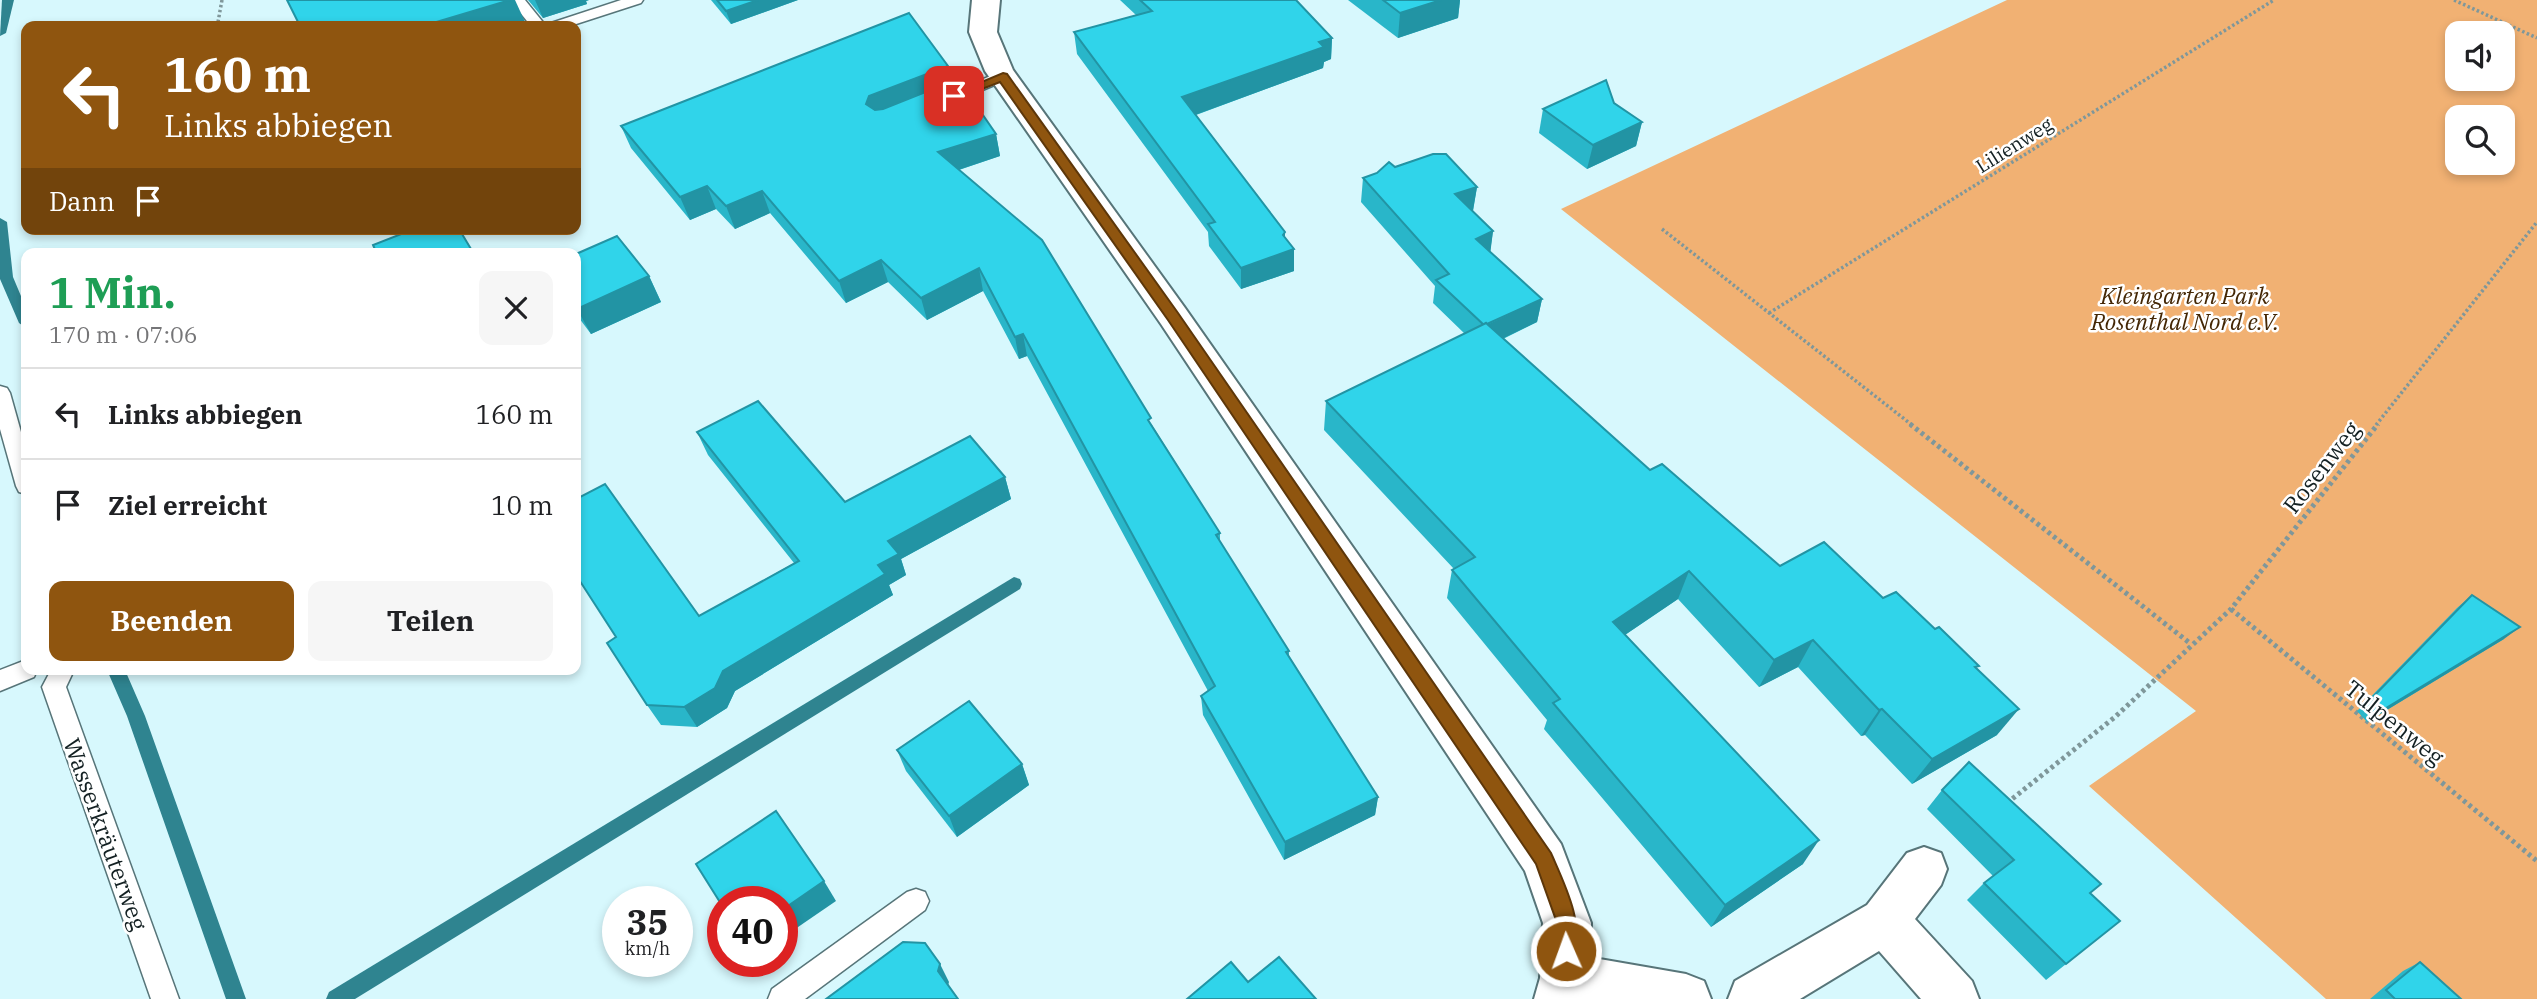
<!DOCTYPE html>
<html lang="de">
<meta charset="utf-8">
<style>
body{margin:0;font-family:"IBM Plex Serif",serif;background:#f6f6f6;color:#202124;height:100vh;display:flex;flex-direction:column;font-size:26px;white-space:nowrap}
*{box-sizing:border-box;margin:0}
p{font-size:23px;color:#757577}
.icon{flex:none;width:38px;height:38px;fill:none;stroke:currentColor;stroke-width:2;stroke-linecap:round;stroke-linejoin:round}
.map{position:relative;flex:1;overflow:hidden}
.side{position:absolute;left:21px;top:248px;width:560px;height:427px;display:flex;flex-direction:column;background:#fff;border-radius:14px;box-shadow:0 4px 10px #0003}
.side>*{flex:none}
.top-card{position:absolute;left:21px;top:21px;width:560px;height:214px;border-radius:14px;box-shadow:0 4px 10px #0003;background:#8f550f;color:#fff;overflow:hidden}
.controls{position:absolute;left:2445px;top:21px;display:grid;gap:14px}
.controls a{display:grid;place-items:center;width:70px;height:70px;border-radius:14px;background:#fff;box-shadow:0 4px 10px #0003;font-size:35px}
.speed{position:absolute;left:602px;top:886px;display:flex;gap:14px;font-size:35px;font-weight:700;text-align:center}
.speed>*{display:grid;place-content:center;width:91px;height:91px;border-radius:50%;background:#fff;box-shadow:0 4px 10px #0003;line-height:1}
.speed small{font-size:18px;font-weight:400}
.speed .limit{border:10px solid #d22;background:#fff;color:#111}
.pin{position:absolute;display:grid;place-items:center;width:60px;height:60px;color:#fff;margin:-30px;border-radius:14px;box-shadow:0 4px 10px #0006}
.me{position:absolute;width:77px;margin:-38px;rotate:358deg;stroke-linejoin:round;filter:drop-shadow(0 0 5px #0008)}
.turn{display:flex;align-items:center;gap:24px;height:147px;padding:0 28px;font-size:32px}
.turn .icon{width:91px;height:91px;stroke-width:2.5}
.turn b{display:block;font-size:49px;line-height:60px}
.then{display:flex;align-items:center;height:66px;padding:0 28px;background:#0003;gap:14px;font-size:26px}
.round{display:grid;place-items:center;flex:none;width:74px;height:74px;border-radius:14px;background:#f6f6f6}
.overview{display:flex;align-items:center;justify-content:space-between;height:119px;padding:0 28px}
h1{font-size:42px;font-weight:700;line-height:52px;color:#1e9e55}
.button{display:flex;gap:14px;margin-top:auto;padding:14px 28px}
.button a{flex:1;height:80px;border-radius:14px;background:#8f550f;color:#fff;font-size:28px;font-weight:700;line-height:80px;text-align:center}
.button a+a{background:#f6f6f6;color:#202124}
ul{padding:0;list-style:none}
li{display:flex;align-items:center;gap:21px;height:91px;padding:0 28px;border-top:2px solid #e0e0e0}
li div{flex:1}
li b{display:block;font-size:26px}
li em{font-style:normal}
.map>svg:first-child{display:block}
</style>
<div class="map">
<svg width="2537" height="999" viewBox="0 0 2537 999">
<rect width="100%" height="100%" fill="#d7f8fd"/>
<path fill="#f1b173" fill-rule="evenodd" d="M 2007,0 L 2537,0 L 2537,999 L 2326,999 L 2089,786 L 2196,711 L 1561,209 ZM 2457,33 L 2502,33 L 2502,79 L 2457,79 ZM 2457,117 L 2502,117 L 2502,163 L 2457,163 Z"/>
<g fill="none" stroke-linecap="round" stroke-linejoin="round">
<g fill="#2f8490" fill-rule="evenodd">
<polygon points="2,0 14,0 6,33 0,36"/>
<polygon points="0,218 7,222 13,277 26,308 26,328 19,323 0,279"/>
<polygon points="1014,577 1020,579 1022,584 1020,589 355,999 326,999 329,992"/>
<polygon points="107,670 125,670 145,716 246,999 226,999 127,716"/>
</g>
<defs>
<g id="service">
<polygon points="510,0 525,0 546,26 531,26"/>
<polygon points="621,0 643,0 641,3 570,26 548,26 551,23"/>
<polygon points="1003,71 1009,73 1011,76 1009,79 946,105 934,105 932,102 934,99"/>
<polygon points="0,386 7,388 10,393 26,450 26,494 19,492 16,486 0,429"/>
<polygon points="26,660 26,670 37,670 34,677 0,691 0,670"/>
<polygon points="51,670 74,670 66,687 179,999 151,999 42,687"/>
<polygon points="916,889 925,892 929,901 925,910 805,999 768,999 772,989 907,892"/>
</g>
<g id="minor">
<polygon points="1924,847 1941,853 1947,869 1941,885 1915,919 1972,981 1979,999 1921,999 1879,951 1800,999 1728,999 1735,981 1867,905 1907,853"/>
<polygon points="1565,953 1686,974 1704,981 1711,999 1556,999 1548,995 1540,978 1548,961"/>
</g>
<polygon id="tertiary" points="972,0 1000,0 997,32 1013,70 1185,308 1561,844 1591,923 1590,978 1584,999 1534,999 1540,978 1543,923 1525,871 1161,324 985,71 969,32"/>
</defs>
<use href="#service" stroke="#577579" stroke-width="3"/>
<use href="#minor" stroke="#577579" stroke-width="4"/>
<use href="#tertiary" stroke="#577579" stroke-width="4"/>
<g stroke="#7f979a" stroke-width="3.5" stroke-dasharray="2.5 2.5" stroke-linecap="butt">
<polyline points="222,0 218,22 223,26"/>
<polyline points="2454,0 2537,38"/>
<polyline points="1662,229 1912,425"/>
<polyline points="1769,313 2274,0"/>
<polyline points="2376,425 2537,222"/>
</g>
<g stroke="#7f979a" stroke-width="5" stroke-dasharray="3.5 3.5" stroke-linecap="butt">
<polyline points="1910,424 2191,644"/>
<polyline points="2231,609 2537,861"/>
<polyline points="2007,803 2115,717 2231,609 2378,424"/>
</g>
<use href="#service" fill="#fff" fill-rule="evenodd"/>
<use href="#minor" fill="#fff" fill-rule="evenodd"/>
<use href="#tertiary" fill="#fff" fill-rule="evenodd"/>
</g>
<g fill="#29b6c9">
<polygon points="528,0 589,0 586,1 587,4 543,18"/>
<polygon points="711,0 798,0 731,24"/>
<polygon points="1120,0 1296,0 1332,38 1331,59 1324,62 1323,68 1196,115 1285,232 1285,238 1294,249 1294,271 1241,289 1209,246 1208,232 1077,54 1074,32 1136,15"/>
<polygon points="1348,0 1460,0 1458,18 1398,38"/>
<polygon points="951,82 996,134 1000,156 959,170 1152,425 1220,533 1220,542 1289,651 1289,656 1378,797 1375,815 1284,860 1203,715 1201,696 1208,691 1027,356 1019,359 983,291 927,320 888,282 846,303 770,213 735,229 716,209 690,220 631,148 621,126"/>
<polygon points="1614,103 1642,122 1636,146 1587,169 1539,133 1543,109"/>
<polygon points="1395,167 1477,187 1473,211 1493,231 1490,252 1542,299 1537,322 1503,339 1650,470 1780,566 1883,598 1976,669 1997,735 1912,784 1865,735 1861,736 1798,667 1759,687 1678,599 1625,635 1803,864 1711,927 1544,729 1547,720 1447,598 1452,570 1454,569 1324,430 1326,401 1465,334 1433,303 1435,286 1361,202 1363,178"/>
<polygon points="576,254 649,276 661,302 591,334 576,314"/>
<polygon points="697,432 845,502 1005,477 1011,499 901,559 906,575 889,585 893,595 735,691 727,708 697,727 661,725 647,705 699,616 794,563 708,455"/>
<polygon points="2472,595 2504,639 2367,722 2357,711 2457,608"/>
<polygon points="897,750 1022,764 1029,785 957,837 906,771"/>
<polygon points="1942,790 2090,893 2120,921 2046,980 1967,900 1984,883 1993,876 1927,809"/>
<polygon points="2420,962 2461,999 2370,999 2403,971"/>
</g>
<g fill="#2294a4">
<polygon points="507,0 515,0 526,24 517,26 423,26"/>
<polygon points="535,0 589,0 586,1 587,4 543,18"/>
<polygon points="758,0 798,0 731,24 726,11"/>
<polygon points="1441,0 1460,0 1458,18 1398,38 1400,13"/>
<polygon points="1332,38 1331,59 1324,62 1323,68 1184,119 1182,97 1319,42"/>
<polygon points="948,66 953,88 875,119 866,104 869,96"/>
<polygon points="1642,122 1636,146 1587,169 1593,145"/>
<polygon points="996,134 1000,156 943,175 938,152"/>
<polygon points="707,186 716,209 690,220 680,197"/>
<polygon points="1477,187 1473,210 1452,218 1455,194"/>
<polygon points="762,191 770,213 735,229 726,206"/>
<polygon points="1493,231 1490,255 1476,239"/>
<polygon points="1285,232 1285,252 1294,249 1294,271 1241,289 1241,268"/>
<polygon points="881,260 888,282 846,303 839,281"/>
<polygon points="979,268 983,291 927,320 921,298"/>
<polygon points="649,276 661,302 591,334 577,309"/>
<polygon points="1542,299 1537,322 1481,349 1485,326"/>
<polygon points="1023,334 1027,356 1019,359 1015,337"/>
<polygon points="1005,477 1011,499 901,559 906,575 889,585 893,595 735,691 727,708 697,727 684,707 723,671 878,565 888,541"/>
<polygon points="1689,571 1678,599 1604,649 1613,622"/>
<polygon points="2520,627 2504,639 2367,722 2381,711"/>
<polygon points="1813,640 1798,667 1759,687 1774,660"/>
<polygon points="1882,709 1865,735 1861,736 1879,710"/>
<polygon points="2019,709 1997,735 1912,784 1932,759"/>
<polygon points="1022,764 1029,785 957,837 949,816"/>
<polygon points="1378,797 1375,815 1284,860 1285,842"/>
<polygon points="1819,840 1803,864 1711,927 1725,905"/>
<polygon points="824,881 836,901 782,938 782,910"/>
<polygon points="940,964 949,982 947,989 938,971"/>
</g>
<g fill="#30d4ea" stroke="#2294a4" stroke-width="2">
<polygon points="287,0 510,0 423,26 300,26"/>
<polygon points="717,0 758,0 726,11"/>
<polygon points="1140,0 1296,0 1332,38 1319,42 1324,47 1182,97 1285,232 1283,235 1294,249 1241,268 1208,224 1215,222 1074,32 1152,11"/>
<polygon points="1383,0 1441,0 1400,13"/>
<polygon points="909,13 948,66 869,96 866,104 875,110 883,109 958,79 996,134 938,152 1042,240 1151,418 1148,420 1220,533 1216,535 1289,651 1286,652 1378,797 1285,842 1201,696 1215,686 1023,334 1015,337 979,268 921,298 881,260 839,281 762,191 726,206 707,186 680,197 621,126"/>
<polygon points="1606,80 1614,103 1642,122 1593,145 1543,109"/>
<polygon points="1433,154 1446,154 1477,187 1455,194 1493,231 1476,239 1542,299 1487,324 1486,323 1484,325 1436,280 1449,274 1363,178 1377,173 1389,162 1395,167"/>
<polygon points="414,229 459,229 474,254 377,254 373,245"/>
<polygon points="617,236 649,276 577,309 576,307 576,254"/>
<polygon points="1486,323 1650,470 1662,464 1780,566 1824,542 1883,598 1896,592 1935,629 1939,627 1979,666 1975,667 2019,709 1932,759 1882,709 1879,710 1813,640 1774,660 1689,571 1613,622 1819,840 1725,905 1553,703 1560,699 1452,570 1475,557 1326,401"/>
<polygon points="758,401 845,502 970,436 1005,477 888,541 899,554 878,565 885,574 723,671 715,688 684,707 647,705 607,643 616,637 576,575 576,499 605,484 699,616 799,561 697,432"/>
<polygon points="2472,595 2520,627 2381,711 2371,699"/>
<polygon points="969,701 1022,764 949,816 897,750"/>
<polygon points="1969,762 2101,884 2090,893 2120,921 2066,964 1984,883 2014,860 1942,790"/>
<polygon points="776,811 824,881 782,910 782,901 723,901 723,907 696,864"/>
<polygon points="903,942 925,943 940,964 938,971 958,999 826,999"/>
<polygon points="1279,957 1316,999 1187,999 1231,962 1248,982"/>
<polygon points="2420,962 2461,999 2395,999 2386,990"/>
</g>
<path fill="#8f550f" stroke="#5d370a" stroke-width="2" d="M 1003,73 L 1007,74 L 1178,313 L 1551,853 C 1564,883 1586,926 1573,958 L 1566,961 L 1559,958 L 1556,951 L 1557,923 L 1536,864 L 1168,320 L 1000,82 L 959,98 L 948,96 Z"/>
<g text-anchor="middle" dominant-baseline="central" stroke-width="5" stroke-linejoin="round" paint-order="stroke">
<g font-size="19" fill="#132022" stroke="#fff">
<text transform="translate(2014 145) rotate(-32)">Lilienweg</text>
</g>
<g font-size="23" font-style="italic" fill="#442705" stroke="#fff">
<text x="2185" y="295">Kleingarten Park<tspan x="2185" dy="26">Rosenthal Nord e.V.</tspan></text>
</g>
<g font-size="23" fill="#132022" stroke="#fff">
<text transform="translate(2321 467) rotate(-52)">Rosenweg</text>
<text transform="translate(2395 722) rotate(39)">Tulpenweg</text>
<text transform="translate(106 834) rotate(70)">Wasserkräuterweg</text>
</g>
</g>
</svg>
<div class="controls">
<a><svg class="icon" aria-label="sound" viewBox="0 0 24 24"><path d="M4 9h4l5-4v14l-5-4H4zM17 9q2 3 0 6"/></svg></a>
<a><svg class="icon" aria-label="search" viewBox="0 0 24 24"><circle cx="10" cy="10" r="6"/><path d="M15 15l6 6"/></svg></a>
</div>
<div class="speed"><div>35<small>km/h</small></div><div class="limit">40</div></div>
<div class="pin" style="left:954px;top:96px;background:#d93025"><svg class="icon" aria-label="arrive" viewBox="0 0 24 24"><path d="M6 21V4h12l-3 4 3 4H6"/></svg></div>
<svg class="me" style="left:1566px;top:951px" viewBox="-20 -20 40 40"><circle r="17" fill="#8f550f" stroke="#fff" stroke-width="3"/><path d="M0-11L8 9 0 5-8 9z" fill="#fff"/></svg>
<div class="top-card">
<div class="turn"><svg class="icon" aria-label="left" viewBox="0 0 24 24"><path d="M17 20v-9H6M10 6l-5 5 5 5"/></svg><div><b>160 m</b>Links abbiegen</div></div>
<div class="then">Dann<svg class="icon" aria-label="arrive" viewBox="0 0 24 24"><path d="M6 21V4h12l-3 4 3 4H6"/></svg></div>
</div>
<section class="side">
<div class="overview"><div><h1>1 Min.</h1><p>170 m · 07:06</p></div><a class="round"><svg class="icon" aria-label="close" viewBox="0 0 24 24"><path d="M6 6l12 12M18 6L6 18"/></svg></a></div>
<ul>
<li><svg class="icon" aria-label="left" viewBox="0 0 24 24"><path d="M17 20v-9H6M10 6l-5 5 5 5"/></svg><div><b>Links abbiegen</b></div><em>160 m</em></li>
<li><svg class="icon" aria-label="arrive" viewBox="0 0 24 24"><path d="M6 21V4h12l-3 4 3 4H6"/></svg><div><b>Ziel erreicht</b></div><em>10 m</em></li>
</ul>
<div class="button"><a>Beenden</a><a>Teilen</a></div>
</section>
</div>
